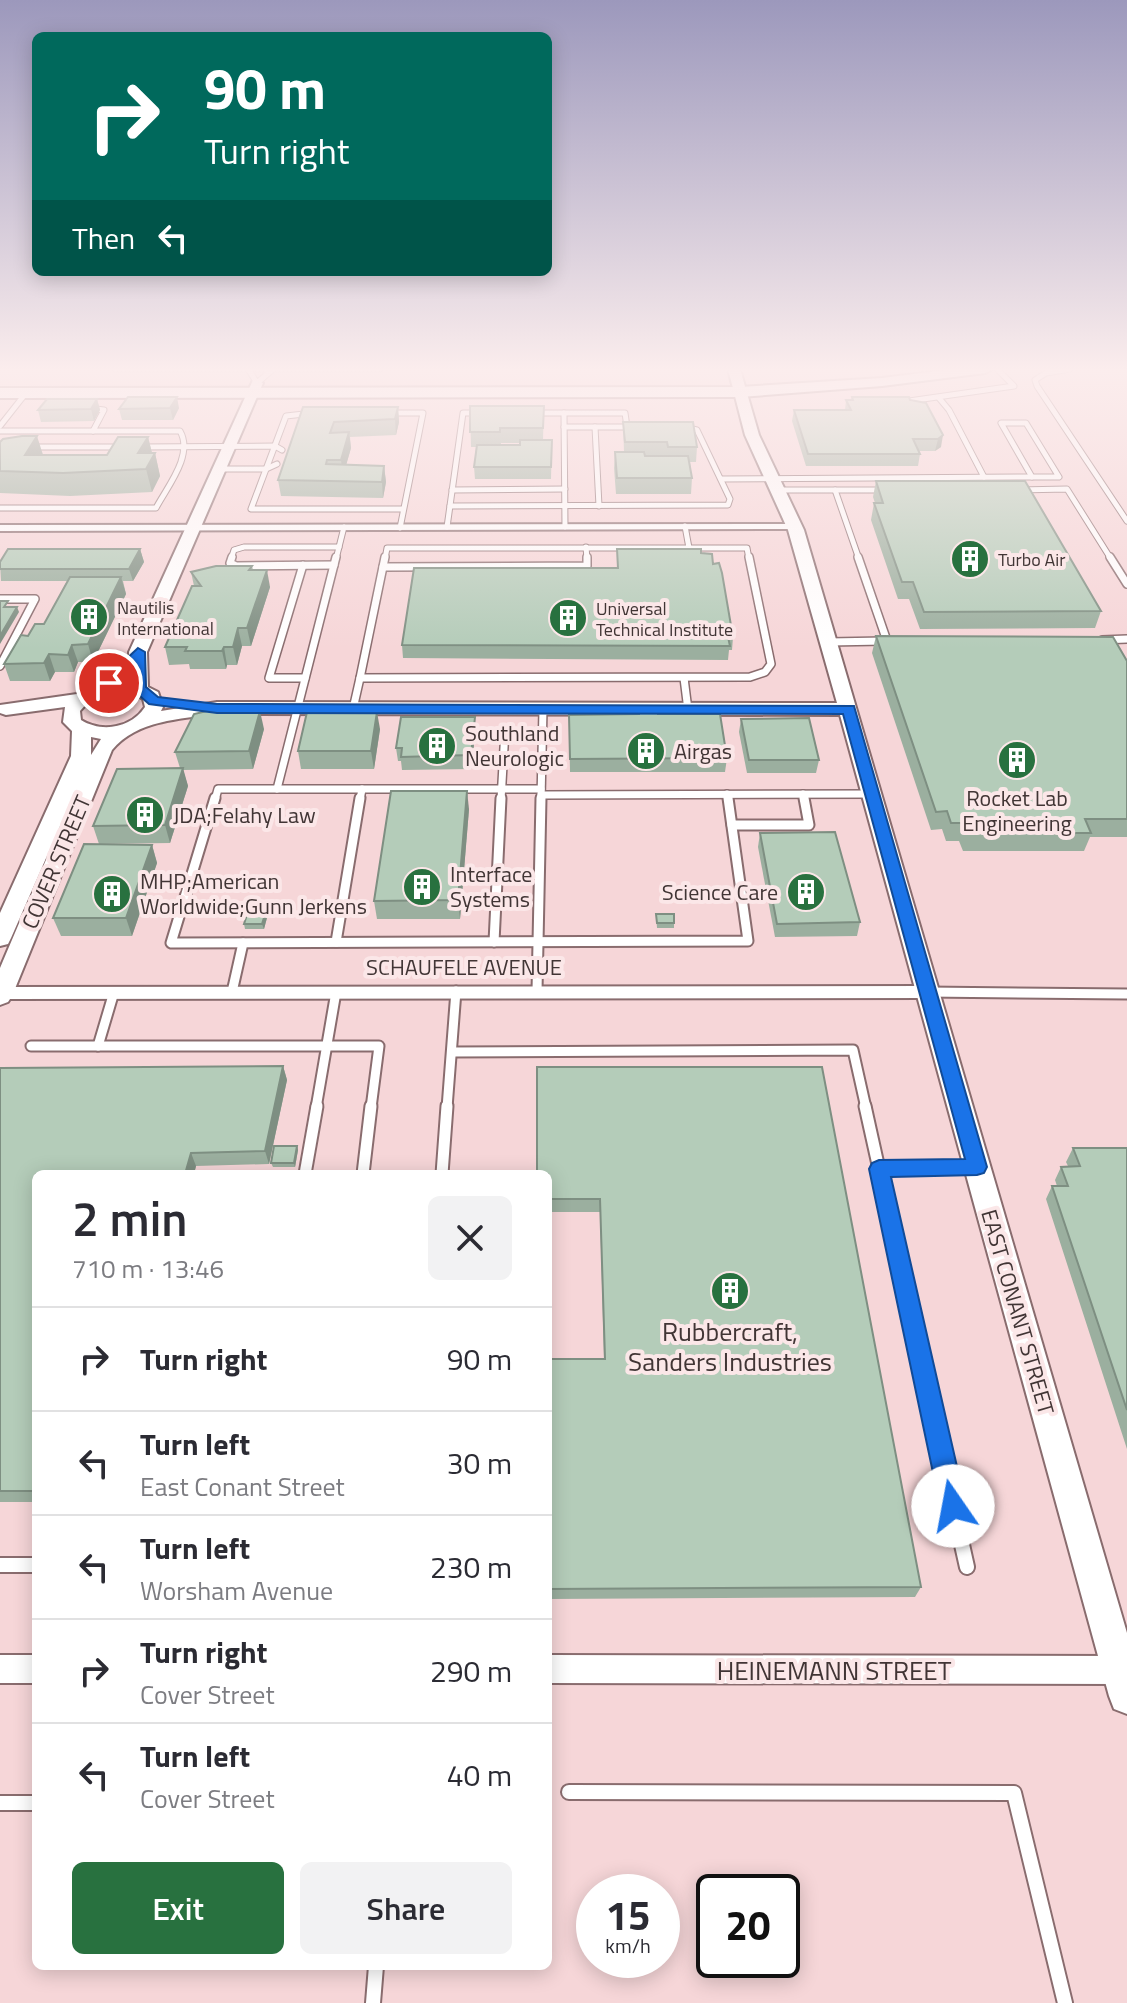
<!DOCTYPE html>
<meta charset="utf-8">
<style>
body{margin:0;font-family:"Titillium Web",sans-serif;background:#f2f2f3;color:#2b2b33;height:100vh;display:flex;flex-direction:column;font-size:30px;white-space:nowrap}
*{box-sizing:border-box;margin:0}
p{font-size:26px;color:#7c7c81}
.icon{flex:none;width:44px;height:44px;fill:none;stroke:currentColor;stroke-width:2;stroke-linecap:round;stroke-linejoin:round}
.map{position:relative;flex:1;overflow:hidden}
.side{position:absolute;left:32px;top:1170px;width:520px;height:800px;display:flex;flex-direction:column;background:#fff;border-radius:12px;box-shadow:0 4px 20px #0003}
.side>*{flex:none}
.top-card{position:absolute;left:32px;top:32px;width:520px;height:244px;border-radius:12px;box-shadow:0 4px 20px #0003;background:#00695c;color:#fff;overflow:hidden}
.speed{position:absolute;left:576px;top:1874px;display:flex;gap:16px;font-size:40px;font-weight:700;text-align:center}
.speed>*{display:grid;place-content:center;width:104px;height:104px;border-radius:50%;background:#fff;box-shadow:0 4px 20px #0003;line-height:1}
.speed small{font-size:20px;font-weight:400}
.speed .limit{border:4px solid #111;border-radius:12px;background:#fff;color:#111}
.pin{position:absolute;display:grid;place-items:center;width:68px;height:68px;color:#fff;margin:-34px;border:4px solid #fff;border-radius:50%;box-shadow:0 2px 8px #0007}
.me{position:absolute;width:88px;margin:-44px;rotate:348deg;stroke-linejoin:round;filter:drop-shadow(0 0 6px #0008)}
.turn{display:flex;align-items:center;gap:28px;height:168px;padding:0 40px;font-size:36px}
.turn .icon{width:104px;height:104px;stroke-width:2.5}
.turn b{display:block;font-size:56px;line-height:68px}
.then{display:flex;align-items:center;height:76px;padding:0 40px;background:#0003;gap:16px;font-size:30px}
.round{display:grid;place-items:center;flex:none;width:84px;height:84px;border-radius:12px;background:#f2f2f3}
.summary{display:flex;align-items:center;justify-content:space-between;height:136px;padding:0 40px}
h1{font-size:48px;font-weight:600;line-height:60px}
.cta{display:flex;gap:16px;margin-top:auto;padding:16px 40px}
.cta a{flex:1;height:92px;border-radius:12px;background:#28713f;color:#fff;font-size:32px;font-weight:600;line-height:92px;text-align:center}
.cta a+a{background:#f2f2f3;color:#2b2b33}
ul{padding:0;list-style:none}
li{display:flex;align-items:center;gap:24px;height:104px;padding:0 40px;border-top:2px solid #e1e1e2}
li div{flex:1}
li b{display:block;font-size:30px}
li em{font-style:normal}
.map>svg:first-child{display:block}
</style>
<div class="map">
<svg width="1127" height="2003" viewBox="0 0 1127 2003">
<rect width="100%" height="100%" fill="#f6d6d8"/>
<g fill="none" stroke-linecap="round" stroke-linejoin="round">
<defs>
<g id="lane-far4">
<polyline points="116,369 380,369"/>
<polyline points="248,369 257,383 273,369"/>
<polyline points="1070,369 1046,373 1035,380 1037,386 1127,521"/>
<polyline points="939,398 949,410 984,477"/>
<polyline points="902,402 1014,386 997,369"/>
<polyline points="88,408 104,410 93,431"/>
<polyline points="313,413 286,416 251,509 403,509"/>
<polyline points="388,413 423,413 400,528"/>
<polyline points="534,413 564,413 565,527"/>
<polyline points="564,413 625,413 627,427"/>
<polygon points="1001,423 1026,423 1059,477 1032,477"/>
<polyline points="0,426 26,393"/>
<polyline points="564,427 636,427"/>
<polyline points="595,427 599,506"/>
<path d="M 0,431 L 180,431 C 194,455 167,487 156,508 L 0,508"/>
<polyline points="30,447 123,447"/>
<polyline points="142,447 275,446 282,450"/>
<polyline points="218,469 266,469 277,464"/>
<polyline points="721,479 1032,477"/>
<polyline points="452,490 565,489"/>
<polyline points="778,490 883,490"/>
<polyline points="835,490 859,559"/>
<polyline points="1018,490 1067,489 1111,559"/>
<polyline points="450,506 728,505 730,499 697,430 683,427"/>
<polyline points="685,526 689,548"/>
<polyline points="447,527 463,413 480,413"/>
<polyline points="586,547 587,559"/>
<polyline points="689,548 747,548 749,559"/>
<polyline points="231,559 234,550 244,547 339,547"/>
<polyline points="336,559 344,527"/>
<polyline points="385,559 387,548 689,548"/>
</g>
<g id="lane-far3">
<polyline points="232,557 230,563 236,566 334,565"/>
<polyline points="385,557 360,678 750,677 765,672 771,664 749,557"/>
<polyline points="858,557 887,641"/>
<polyline points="1110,557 1127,584"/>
<polyline points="303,565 269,678 305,678"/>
<polyline points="383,567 587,566 587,557"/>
<polyline points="0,599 35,599 0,666"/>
<polyline points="1102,640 1127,639"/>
<polyline points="829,642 884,641"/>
<polyline points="684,678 688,710"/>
<polyline points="353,709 360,678"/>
<polyline points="277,789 336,557"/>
<polyline points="727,794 728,800"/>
<polyline points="803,794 804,800"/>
<polyline points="541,795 874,794"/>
<polyline points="215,800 218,789 541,789"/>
<polyline points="360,800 362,789"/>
<polyline points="501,800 505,730"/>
<polyline points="541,800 543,709"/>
</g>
<g id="lane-far2">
<polyline points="215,798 171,943 748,941 728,798"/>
<polyline points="732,825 809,825 804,798"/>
<polyline points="336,942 360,798"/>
<polyline points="494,942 501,798"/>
<polyline points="537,991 541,798"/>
<polyline points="232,992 243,943"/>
<polyline points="927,992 1127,994"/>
<polyline points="31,1046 379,1046 371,1108"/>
<polyline points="98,1046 114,992"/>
<polyline points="452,1052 853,1050 866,1108"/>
<polyline points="316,1108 336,992"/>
<polyline points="447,1108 456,991"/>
</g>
<g id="lane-far1">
<polyline points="865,1106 953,1502"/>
<polyline points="879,1169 976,1167"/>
<polyline points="305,1174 317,1106"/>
<polyline points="363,1174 371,1106"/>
<polyline points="442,1174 447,1106"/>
</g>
<g id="lane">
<polyline points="952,1500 967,1567"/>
<polyline points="0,1565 36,1565"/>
<polyline points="569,1792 1014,1793 1065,2003"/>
<polyline points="0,1803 36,1803"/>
<polyline points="373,2003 376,1966"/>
</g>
<g id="street">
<polygon points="798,524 798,528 794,529 0,531 0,525"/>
<polygon points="927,986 936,992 927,998 0,999 0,987"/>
<rect x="0" y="1655" width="36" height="28"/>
<polygon points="548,1655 1120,1656 1127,1659 1127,1681 1120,1684 548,1683"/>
</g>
<path id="secondary" d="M 728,369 L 740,369 L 759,435 L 804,530 L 1127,1633 L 1127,1714 L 1114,1709 L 1109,1696 L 840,715 L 217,714 C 180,719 137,720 112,750 L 12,996 L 8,1002 L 0,1005 L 0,968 L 71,801 L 11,938 L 8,944 L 0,946 L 0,913 L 71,756 L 72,731 L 63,722 L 65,707 L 6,715 L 0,713 L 0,705 L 77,694 L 110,682 L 130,683 L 129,652 L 253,380 L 263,383 L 147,652 L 148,687 L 158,692 L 163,707 L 161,711 L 217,702 L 837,703 L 788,530 L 745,435 ZM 117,692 L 135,694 L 143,699 L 145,707 C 131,728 102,733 81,720 L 80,711 C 90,699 102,695 117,692 ZM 91,737 L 101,739 L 91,755 Z"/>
<polygon id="primary" points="954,369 992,369 985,373 882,386 740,397 0,398 0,388 740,387 882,378"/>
</defs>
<use href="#lane-far4" stroke="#896c6e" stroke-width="7"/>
<use href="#lane-far3" stroke="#896c6e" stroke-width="10"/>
<use href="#lane-far2" stroke="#896c6e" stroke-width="13"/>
<use href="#lane-far1" stroke="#896c6e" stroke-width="15"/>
<use href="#lane" stroke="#896c6e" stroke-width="18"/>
<use href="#street" stroke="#896c6e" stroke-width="4"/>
<use href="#secondary" stroke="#896c6e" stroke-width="4"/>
<use href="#primary" stroke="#896c6e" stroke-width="4"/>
<use href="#lane-far4" stroke="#fff" stroke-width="5"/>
<use href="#lane-far3" stroke="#fff" stroke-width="7"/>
<use href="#lane-far2" stroke="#fff" stroke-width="9"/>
<use href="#lane-far1" stroke="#fff" stroke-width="11"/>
<use href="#lane" stroke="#fff" stroke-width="14"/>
<use href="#street" fill="#fff" fill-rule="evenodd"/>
<use href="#secondary" fill="#fff" fill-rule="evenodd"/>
<use href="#primary" fill="#fff" fill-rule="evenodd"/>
</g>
<g fill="#9baf9f" fill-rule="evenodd">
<polygon points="852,397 910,400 926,403 941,447 935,451 919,451 920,454 918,466 806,466 792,421 794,410 845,410 846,400 851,400"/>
<polygon points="97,399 100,410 94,421 41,422 38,410"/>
<path d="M 470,406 L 544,406 L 543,440 L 552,440 L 551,479 L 475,479 L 474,467 L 476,447 L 471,447 ZM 501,443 L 520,443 L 520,445 L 501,445 Z"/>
<polygon points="303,407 398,407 399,422 396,435 350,437 351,448 346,465 384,466 386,482 383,498 281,496 278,480"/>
<polygon points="179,408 173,420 122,420 119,409"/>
<polygon points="623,422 697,447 696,462 690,462 692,478 691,494 616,494 614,468 615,452 624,452"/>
<polygon points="148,437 152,453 155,453 160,476 152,492 70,496 0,493 0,442 43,455 107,455"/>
<polygon points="876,481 1101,611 1095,628 920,629 909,599 898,599 871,520 874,503 875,503 873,497"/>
<polygon points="140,549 144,562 133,581 123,581 126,594 93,662 78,662 74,672 55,672 50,681 10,681 4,664 44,624 67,581 1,581 0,562"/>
<polygon points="617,549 701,553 713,564 733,637 732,650 729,650 728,660 403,658 402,645 617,568"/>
<polygon points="252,566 253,570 270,587 251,646 242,646 237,665 227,665 226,669 190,669 189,664 169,665 165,647 194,586 191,572"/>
<polygon points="876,636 1127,661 1127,837 1090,837 1084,851 963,851 959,841 946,841 942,829 931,830 872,653"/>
<polygon points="658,714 727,758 725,772 570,772 569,715"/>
<polygon points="475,717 475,730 472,769 402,770 401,761 398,761 396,748"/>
<polygon points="741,719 819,760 816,773 747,773 739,732"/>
<polygon points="264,729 253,769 183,770 188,786 170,843 99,844 93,826 180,768 175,752"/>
<polygon points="380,729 374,769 301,769 298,751"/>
<polygon points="469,809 460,919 377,919 374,901"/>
<polygon points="760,833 860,922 857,936 775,937 758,847"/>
<polygon points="152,845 157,863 132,936 61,936 53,918"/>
<polygon points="268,905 269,910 264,929 245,929 244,924"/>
<polygon points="656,914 674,923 674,928 657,928"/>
<polygon points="283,1066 287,1080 269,1164 196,1166 194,1174 36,1174 36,1502 0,1502 0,1068"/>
<polygon points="537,1067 921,1587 915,1597 548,1599 548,1359 604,1359 600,1212 548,1212 548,1174"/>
<polygon points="297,1146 298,1150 295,1167 273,1167 271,1163"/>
<polygon points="1073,1148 1127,1148 1127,1449 1046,1199 1052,1186 1057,1186 1055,1180 1061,1167 1068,1166 1066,1162"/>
</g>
<g fill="#7e8f82">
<polygon points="177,397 179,408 173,420 170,408"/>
<polygon points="97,399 100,410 94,421 91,409"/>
<polygon points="398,407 399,422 396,435 395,419"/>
<polygon points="349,432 351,448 343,476 341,460"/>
<polygon points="943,435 941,447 935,451 938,439"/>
<polygon points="37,436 44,458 25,455"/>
<polygon points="148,437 153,457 155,453 160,476 152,492 146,469 138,453"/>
<polygon points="384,466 386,482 383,498 382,482"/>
<polygon points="140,549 144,562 133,581 129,569"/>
<polygon points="267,570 270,587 251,646 247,628"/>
<polygon points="121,577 126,594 93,662 88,644"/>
<polygon points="17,607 19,612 0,644 0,636"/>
<polygon points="238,628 242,646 237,665 233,647"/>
<polygon points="72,645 78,662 74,672 68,655"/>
<polygon points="224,647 227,665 226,669 222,651"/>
<polygon points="49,654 55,672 50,681 44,663"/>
<polygon points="260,711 264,729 253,769 249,751"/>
<polygon points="377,712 380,729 374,769 371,751"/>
<polygon points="475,717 475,730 472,769 471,755"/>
<polygon points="183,768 188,786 170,843 165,825"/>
<polygon points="467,791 469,809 460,919 458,900"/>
<polygon points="152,845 157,863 132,936 126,918"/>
<polygon points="268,905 269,910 264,929 262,924"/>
<polygon points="283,1066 287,1080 269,1164 265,1151"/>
<polygon points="297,1146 298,1150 295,1167 294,1163"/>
<polygon points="191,1153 196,1166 194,1174 185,1174"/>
</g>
<g fill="#b4ccb9" stroke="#7e8f82" stroke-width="2">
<polygon points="128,397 177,397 170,408 119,409"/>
<polygon points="852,397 909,397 910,400 926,403 943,435 938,439 913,439 920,454 808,454 794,410 851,410 846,400 853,400"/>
<polygon points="47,399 97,399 91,409 38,410"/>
<polygon points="470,406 544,406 543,428 500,428 500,432 470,432"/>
<polygon points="303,407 398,407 395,419 334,422 330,433 349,432 341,460 327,460 326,464 384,466 382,482 278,480"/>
<polygon points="623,422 693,422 697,447 668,447 667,442 625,442"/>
<polygon points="22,436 37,436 25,455 107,455 118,437 148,437 138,453 155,453 146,469 63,473 0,471 0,442 3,439"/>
<polygon points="520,440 552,440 551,467 474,467 477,445 520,445"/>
<polygon points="615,452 644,452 645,456 688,456 692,478 617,478"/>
<polygon points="876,481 1025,481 1101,611 924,612 913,582 902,582 874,503 883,503"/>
<polygon points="8,549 140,549 129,569 0,569 0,562"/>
<polygon points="617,549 701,549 701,553 712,554 713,564 719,563 722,573 733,637 728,637 730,646 402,645 414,568 618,568"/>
<polygon points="216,566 252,566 249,570 267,570 247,628 238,628 233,647 224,647 222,651 185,651 187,647 165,647 192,586 201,586 191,572"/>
<polygon points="70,577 121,577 88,644 72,645 68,655 49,654 44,663 4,664 21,635 28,636 35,624 44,624"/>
<polygon points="0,601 8,601 4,607 17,607 0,636"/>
<polygon points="876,636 1113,637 1127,661 1127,819 1085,819 1091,833 969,833 965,823 951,823 947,811 936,812"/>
<polygon points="207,711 260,711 249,751 175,752 194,714"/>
<polygon points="307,712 377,712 371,751 298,751"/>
<polygon points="639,712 658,712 658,714 720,714 727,758 570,759 569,715 639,714"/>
<polygon points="401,717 475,717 471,755 401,757 402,748 396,748"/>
<polygon points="809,718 819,760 749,760 741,719"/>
<polygon points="183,768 165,825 93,826 117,769"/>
<polygon points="391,791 467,791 458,900 374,901"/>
<polygon points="835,832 860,922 777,924 760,833"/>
<polygon points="84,844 152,845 126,918 53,918"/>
<polygon points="250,905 268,905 262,924 244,924"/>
<polygon points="656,914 674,914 674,923 657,923"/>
<polygon points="283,1066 265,1151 191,1153 185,1174 36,1174 36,1491 0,1491 0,1068"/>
<polygon points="537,1067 822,1067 921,1587 548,1589 548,1359 605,1359 600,1199 548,1199 548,1174 537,1174"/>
<polygon points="274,1146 297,1146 294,1163 271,1163"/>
<polygon points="1073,1148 1127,1148 1127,1410 1052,1186 1068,1186 1061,1167 1080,1166"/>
</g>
<linearGradient id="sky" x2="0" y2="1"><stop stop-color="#9c98bc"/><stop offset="0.57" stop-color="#fbeded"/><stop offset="1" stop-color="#fbeded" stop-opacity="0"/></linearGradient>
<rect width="1127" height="649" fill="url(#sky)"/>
<polygon fill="#1a73e8" stroke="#114b97" stroke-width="2" points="138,648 145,652 146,687 158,697 217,704 854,706 987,1167 984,1173 977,1175 891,1177 966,1506 962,1514 953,1518 944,1514 940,1506 869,1169 872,1163 879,1160 965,1159 843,714 217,713 149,704 132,689 132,666 114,686 104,686 104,680"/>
<defs>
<symbol id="building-disc" viewBox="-11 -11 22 22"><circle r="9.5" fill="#28713f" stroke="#fbe7e8"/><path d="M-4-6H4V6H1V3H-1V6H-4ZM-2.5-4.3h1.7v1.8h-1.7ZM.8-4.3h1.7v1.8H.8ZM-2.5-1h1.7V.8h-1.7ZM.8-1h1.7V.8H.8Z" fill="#fff"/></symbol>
</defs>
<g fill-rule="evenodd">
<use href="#building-disc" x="948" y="537" width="44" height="44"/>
<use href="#building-disc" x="67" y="595" width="44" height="44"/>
<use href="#building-disc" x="546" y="596" width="44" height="44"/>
<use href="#building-disc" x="415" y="724" width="44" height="44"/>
<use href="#building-disc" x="624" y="729" width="44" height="44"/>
<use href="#building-disc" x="995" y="738" width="44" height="44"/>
<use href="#building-disc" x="123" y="793" width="44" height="44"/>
<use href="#building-disc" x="400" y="865" width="44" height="44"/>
<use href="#building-disc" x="784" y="870" width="44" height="44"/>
<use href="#building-disc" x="90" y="872" width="44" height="44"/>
<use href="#building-disc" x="708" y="1269" width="44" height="44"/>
</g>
<g text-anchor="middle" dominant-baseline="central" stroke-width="8" stroke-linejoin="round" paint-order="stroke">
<g font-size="18" fill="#413535" stroke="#fbe7e8" text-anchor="start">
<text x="998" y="559">Turbo Air</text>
<text x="117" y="607">Nautilis<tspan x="117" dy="21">International</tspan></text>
<text x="596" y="608">Universal<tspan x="596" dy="21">Technical Institute</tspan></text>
</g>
<g font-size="22" fill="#413535" stroke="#fbe7e8" text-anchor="start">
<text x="465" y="733">Southland<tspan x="465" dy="25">Neurologic</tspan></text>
<text x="674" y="751">Airgas</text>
<text x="1017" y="798" text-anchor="middle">Rocket Lab<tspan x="1017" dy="25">Engineering</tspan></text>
<text x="173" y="815">JDA;Felahy Law</text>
<text x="450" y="874">Interface<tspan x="450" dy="25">Systems</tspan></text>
<text x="140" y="881">MHP;American<tspan x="140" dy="25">Worldwide;Gunn Jerkens</tspan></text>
<text x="778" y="892" text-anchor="end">Science Care</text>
</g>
<g font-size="22" fill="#413535" stroke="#fbe7e8">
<text transform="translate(56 862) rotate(-67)">COVER STREET</text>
<text x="464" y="967">SCHAUFELE AVENUE</text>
<text transform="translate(1018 1312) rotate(74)">EAST CONANT STREET</text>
</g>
<g font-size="26" fill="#413535" stroke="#fbe7e8">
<text x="730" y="1331">Rubbercraft,<tspan x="730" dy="30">Sanders Industries</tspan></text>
</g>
<g font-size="26" fill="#413535" stroke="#fbe7e8">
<text x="834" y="1670">HEINEMANN STREET</text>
</g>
</g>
</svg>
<div class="speed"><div>15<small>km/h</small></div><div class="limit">20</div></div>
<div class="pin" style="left:109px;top:683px;background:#d93025"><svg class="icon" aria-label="arrive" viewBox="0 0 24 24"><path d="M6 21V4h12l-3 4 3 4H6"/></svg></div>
<svg class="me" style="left:953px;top:1506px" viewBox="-20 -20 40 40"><circle r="19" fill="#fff"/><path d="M0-13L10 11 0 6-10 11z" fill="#1a73e8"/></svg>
<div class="top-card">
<div class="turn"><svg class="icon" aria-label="right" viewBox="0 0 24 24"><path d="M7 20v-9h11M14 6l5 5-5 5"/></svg><div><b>90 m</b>Turn right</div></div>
<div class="then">Then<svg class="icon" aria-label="left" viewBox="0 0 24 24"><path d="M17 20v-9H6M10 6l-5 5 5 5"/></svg></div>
</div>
<section class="side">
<div class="summary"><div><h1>2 min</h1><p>710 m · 13:46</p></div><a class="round"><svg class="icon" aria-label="close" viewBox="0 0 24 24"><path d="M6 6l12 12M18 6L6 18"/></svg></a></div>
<ul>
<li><svg class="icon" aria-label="right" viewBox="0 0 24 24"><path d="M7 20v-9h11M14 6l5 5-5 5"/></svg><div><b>Turn right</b></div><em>90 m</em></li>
<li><svg class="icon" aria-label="left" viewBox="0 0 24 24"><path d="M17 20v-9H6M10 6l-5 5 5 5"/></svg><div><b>Turn left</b><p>East Conant Street</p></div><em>30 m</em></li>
<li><svg class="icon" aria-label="left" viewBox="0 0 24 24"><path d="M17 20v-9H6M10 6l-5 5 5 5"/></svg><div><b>Turn left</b><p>Worsham Avenue</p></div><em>230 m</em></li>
<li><svg class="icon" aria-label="right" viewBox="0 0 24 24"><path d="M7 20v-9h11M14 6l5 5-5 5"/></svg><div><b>Turn right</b><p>Cover Street</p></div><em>290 m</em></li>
<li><svg class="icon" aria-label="left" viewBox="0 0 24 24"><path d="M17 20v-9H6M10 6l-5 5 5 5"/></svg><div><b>Turn left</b><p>Cover Street</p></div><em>40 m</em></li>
</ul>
<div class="cta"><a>Exit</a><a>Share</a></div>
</section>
</div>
